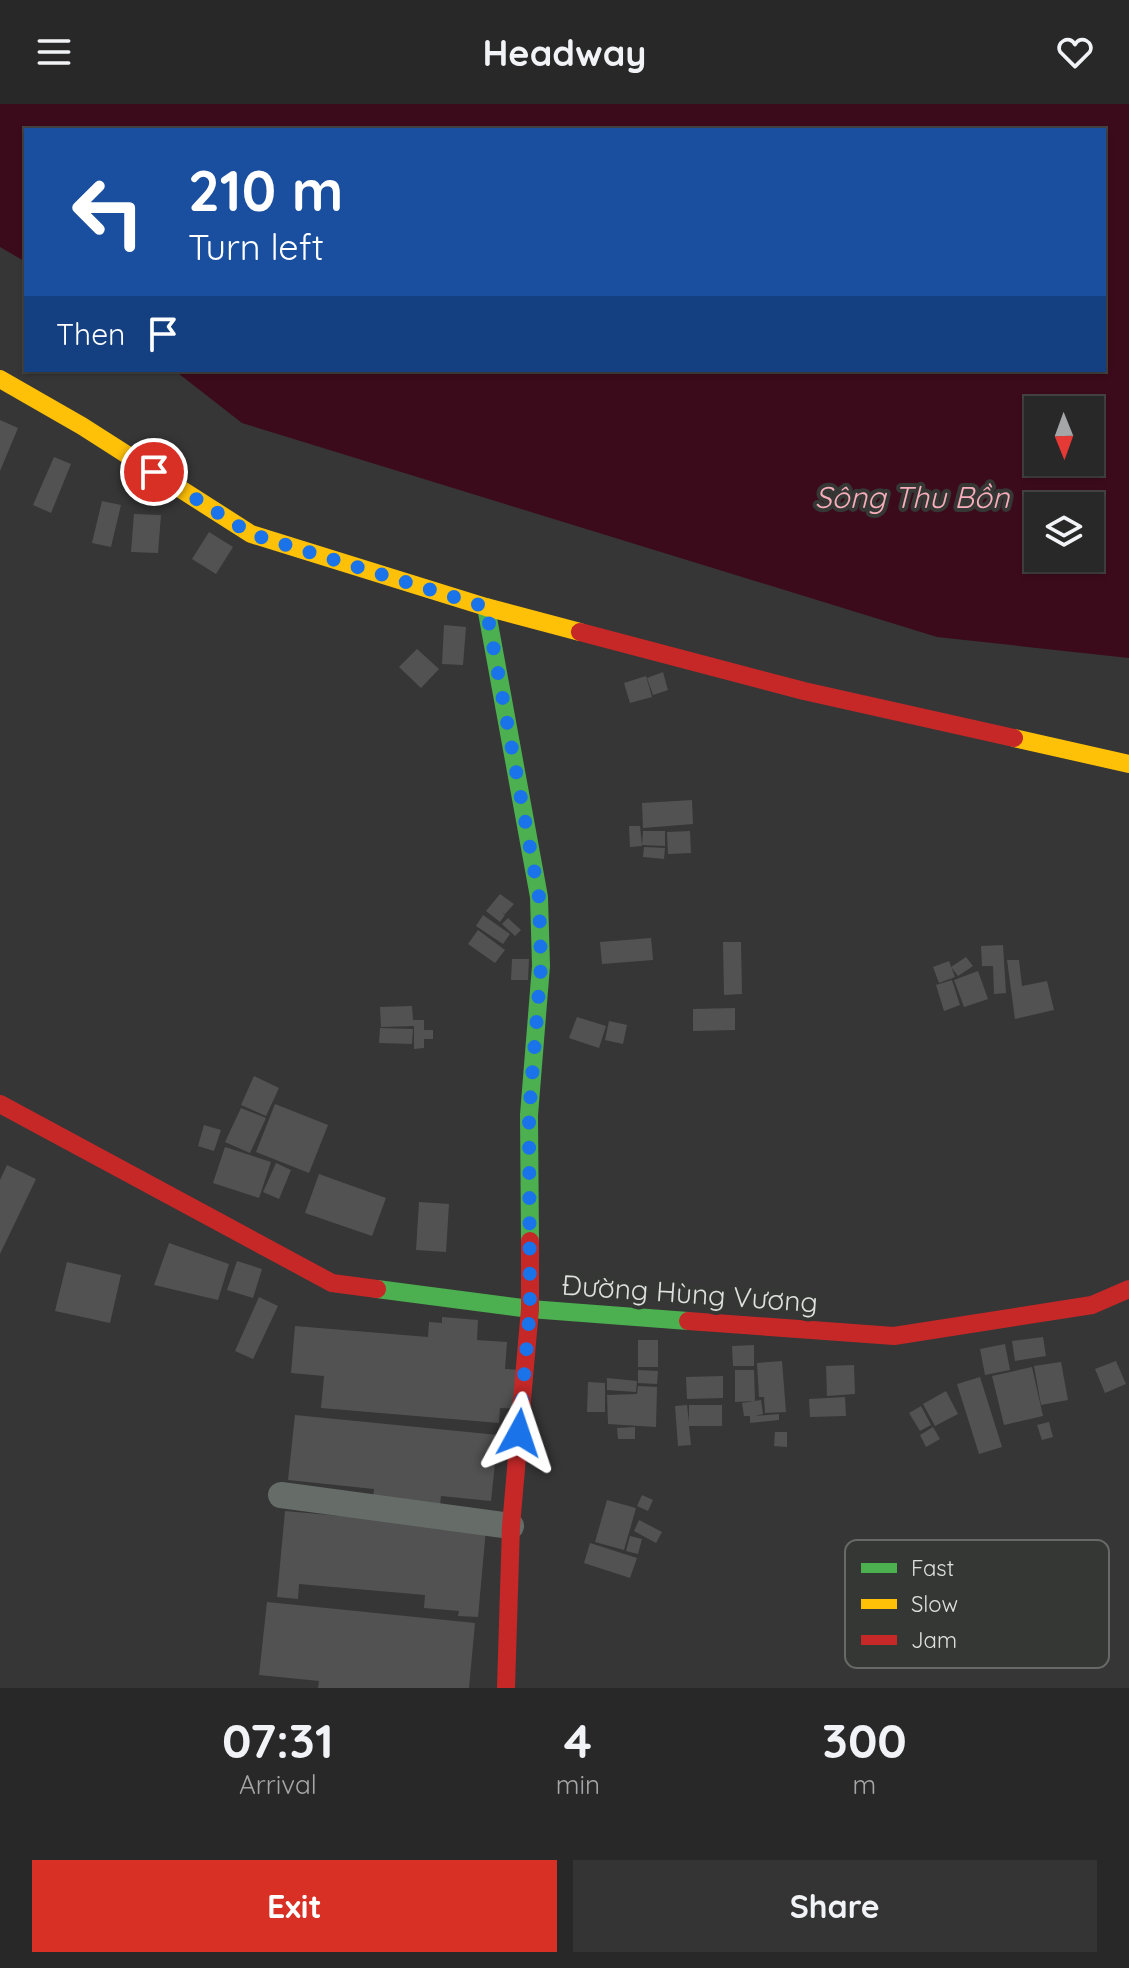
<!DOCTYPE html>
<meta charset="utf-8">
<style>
body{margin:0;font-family:Quicksand,sans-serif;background:#343434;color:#f1f3f6;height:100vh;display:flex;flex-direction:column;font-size:30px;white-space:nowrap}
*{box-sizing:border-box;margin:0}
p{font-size:26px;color:#a5a6a8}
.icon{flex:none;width:44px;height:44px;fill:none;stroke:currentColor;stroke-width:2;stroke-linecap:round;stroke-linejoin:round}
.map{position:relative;height:1584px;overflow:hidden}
.sheet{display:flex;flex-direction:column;background:#282828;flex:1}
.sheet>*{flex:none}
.banner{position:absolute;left:24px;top:24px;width:1082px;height:244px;border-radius:0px;box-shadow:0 2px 6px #0004,0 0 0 2px #444445;background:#1a4fa0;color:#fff;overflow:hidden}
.needle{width:52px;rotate:179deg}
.buttons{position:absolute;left:1024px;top:292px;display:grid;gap:16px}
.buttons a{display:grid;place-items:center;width:80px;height:80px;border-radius:0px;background:#282828;box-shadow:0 2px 6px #0004,0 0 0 2px #444445;font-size:40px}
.pin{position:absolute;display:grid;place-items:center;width:68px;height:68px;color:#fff;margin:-34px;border:4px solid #fff;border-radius:50%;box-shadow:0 2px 8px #0007}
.me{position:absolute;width:88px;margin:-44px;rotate:5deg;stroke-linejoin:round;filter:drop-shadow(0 0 6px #0008)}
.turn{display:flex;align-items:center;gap:28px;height:168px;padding:0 32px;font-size:36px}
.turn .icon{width:104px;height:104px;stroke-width:2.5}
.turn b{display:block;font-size:56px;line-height:68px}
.then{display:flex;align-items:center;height:76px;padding:0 32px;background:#0003;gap:16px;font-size:30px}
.eta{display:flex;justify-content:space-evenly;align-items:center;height:136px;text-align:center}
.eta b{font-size:48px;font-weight:800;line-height:56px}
.button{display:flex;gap:16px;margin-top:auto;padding:16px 32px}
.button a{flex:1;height:92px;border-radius:0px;background:#d93025;color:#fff;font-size:32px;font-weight:800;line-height:92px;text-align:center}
.button a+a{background:#343434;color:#f1f3f6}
header{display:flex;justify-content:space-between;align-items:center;height:104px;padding:0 32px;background:#282828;font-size:36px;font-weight:800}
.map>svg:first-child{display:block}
</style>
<header><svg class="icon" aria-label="menu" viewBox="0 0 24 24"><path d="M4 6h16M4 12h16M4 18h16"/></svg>Headway<svg class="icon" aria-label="heart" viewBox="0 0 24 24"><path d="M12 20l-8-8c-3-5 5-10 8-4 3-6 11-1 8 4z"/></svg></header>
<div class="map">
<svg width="1129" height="1584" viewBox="0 0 1129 1584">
<rect width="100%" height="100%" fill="#363636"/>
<path fill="#3c0b1b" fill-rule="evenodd" d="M 0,0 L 1129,0 L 1129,554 L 937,533 L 242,319 L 174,266 L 1104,266 L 1104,26 L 26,26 L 26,158 L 0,143 ZM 1038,306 L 1090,306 L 1090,358 L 1038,358 ZM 1038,402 L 1090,402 L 1090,454 L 1038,454 Z"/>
<g fill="#515251">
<polygon points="0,316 18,324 0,367"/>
<polygon points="54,353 71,360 51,409 33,401"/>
<polygon points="102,397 121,401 111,443 92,439"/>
<polygon points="134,410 161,411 158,449 131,448"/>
<polygon points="209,428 233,443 216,470 192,455"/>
<polygon points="444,521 466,523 463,561 442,560"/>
<polygon points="417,545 439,565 421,584 399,563"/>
<polygon points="663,568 668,586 653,591 647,574"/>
<polygon points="646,572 652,593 630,599 624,579"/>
<polygon points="692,696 693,720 643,724 642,699"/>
<polygon points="629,722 640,722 642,742 630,743"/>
<polygon points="643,727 665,727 665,742 642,741"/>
<polygon points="690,727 691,749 668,750 667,728"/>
<polygon points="644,743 665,744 664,755 643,753"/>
<polygon points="500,790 514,800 505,810 502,808 505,811 500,818 486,807"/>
<polygon points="483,811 510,830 503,840 476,822"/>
<polygon points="508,814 521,826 515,832 502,820"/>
<polygon points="478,826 505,846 495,859 468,840"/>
<polygon points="651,834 653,856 602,860 600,838"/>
<polygon points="723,838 741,838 742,890 724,891"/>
<polygon points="1003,841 1006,889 994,890 993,862 982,862 981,842"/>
<polygon points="966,853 973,862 958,872 951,863"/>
<polygon points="512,855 529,855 528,876 511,876"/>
<polygon points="1007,856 1019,856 1022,882 1047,877 1054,906 1015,915"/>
<polygon points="949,857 955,873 939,879 933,863"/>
<polygon points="978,867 988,895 964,903 954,876"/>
<polygon points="952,876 960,901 944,907 936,881"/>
<polygon points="412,902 413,916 424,916 424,926 433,926 433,935 424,935 424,944 414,945 414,922 381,923 380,903"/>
<polygon points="735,904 735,926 693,927 693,905"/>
<polygon points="577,913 606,922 599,944 569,934"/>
<polygon points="609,917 627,921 623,940 605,936"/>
<polygon points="380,924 413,925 412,940 379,939"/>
<polygon points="254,972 279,984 266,1012 241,1001"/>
<polygon points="275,1000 328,1021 309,1069 256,1048"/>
<polygon points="241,1004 266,1014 250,1049 225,1038"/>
<polygon points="204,1021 221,1026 214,1047 198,1042"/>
<polygon points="225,1043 271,1058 259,1094 213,1079"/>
<polygon points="276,1059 291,1066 279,1095 263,1088"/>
<polygon points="7,1061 36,1075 0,1150 0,1076"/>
<polygon points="319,1070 386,1094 372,1132 305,1109"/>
<polygon points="419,1098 449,1100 446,1148 416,1146"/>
<polygon points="169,1139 229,1160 218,1196 154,1181"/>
<polygon points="237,1157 262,1165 253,1194 227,1186"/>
<polygon points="67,1158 121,1171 110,1219 55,1207"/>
<polygon points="259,1193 278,1202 253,1255 235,1247"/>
<polygon points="442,1213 478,1216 477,1236 507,1238 505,1265 520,1266 517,1305 500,1304 499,1319 321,1304 324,1272 291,1269 295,1222 428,1233 429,1218 442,1219"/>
<polygon points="1043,1233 1046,1252 1015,1257 1012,1237"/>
<rect x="638" y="1236" width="20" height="27"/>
<polygon points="1005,1240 1010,1266 985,1271 980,1245"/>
<polygon points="754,1241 754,1262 733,1262 732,1242"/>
<polygon points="782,1257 786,1308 765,1309 764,1293 759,1293 757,1259"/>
<polygon points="1116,1257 1126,1280 1105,1289 1095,1265"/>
<polygon points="1061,1258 1068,1296 1041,1301 1034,1262"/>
<polygon points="854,1261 855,1290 827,1292 826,1262"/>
<polygon points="1032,1263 1043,1312 1004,1321 992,1272"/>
<polygon points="638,1266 658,1267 657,1280 638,1279"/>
<polygon points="735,1266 754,1266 755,1297 735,1298"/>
<polygon points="723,1272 723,1294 687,1295 686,1273"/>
<polygon points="980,1273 1002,1343 979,1350 957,1280"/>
<polygon points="607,1274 637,1277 636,1288 607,1286"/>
<polygon points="588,1278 605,1279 605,1308 587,1308"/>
<polygon points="638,1282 657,1283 656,1323 608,1320 607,1291 637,1290"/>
<polygon points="946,1287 958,1310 935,1322 923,1300"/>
<polygon points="845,1293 846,1312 810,1313 809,1295"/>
<polygon points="761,1296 763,1310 755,1312 779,1310 779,1316 750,1319 750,1312 744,1312 742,1299"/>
<polygon points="687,1301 689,1318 689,1301 722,1301 722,1322 689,1322 691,1341 678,1342 675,1302"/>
<polygon points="921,1302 931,1321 920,1327 909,1309"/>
<polygon points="295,1311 498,1331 491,1397 441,1392 439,1410 372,1403 374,1385 288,1376"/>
<polygon points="1049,1318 1053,1333 1042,1336 1037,1321"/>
<polygon points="635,1323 635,1335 618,1335 617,1324"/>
<polygon points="933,1323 940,1335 926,1343 920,1331"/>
<polygon points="775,1328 787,1328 787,1343 774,1342"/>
<polygon points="642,1391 653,1396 648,1407 637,1402"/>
<polygon points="607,1396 636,1404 624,1446 595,1438"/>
<polygon points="285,1407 486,1425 478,1513 458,1512 459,1507 424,1504 425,1491 299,1480 298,1495 277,1493"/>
<polygon points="639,1416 662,1428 656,1439 634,1427"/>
<polygon points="630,1432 642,1435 638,1450 626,1447"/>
<polygon points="590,1439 637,1454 630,1474 584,1459"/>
<polygon points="267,1498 475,1519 469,1584 318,1584 319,1577 259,1571"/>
</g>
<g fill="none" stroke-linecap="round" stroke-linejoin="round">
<polyline stroke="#666d69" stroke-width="26" points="281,1391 511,1422"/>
<g stroke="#4caf50" stroke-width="18">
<polyline points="486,503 539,793 541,862 529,1011 530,1137"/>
<polyline points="377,1185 530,1205 688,1217"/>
</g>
<g stroke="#ffc107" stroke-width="18">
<polyline points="0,275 82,322 251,430 486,503 580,528"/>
<polyline points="1014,634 1129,660"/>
</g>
<g stroke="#c62828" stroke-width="18">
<polyline points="580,528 804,587 1014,634"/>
<polyline points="0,1000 332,1179 377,1185"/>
<polyline points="688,1217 894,1232 1092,1201 1129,1185"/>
<polyline points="506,1584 511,1422 530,1205 530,1137"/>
</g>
</g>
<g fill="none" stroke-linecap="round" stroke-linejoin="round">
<polyline stroke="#1a73e8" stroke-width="14" stroke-dasharray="0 25.2" points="154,368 251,430 486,503 539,793 541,862 529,1011 530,1205 519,1329"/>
</g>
<g text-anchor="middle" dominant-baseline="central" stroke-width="8" stroke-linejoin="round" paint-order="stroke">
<g font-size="28" fill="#dee0df" stroke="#353735">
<text transform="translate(690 1189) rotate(4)">Đường Hùng Vương</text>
</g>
<g font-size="30" font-style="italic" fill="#f8adba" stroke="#353735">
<text x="912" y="393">Sông Thu Bồn</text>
</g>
</g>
<rect x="845" y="1436" width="264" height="128" rx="12" fill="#353735" stroke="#686a68" stroke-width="2"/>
<rect x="861" y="1459" width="36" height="10" fill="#4caf50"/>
<rect x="861" y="1495" width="36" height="10" fill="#ffc107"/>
<rect x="861" y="1531" width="36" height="10" fill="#c62828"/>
<g font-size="22" fill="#dee0df">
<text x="911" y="1472">Fast</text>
<text x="911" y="1508">Slow</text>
<text x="911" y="1544">Jam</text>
</g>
</svg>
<div class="buttons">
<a><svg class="needle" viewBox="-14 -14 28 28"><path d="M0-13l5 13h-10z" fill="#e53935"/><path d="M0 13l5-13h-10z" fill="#a5a6a8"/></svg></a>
<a><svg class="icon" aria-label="layers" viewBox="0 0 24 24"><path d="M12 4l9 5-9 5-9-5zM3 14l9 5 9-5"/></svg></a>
</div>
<div class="pin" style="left:154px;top:368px;background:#d93025"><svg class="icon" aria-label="arrive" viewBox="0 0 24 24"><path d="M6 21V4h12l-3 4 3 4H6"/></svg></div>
<svg class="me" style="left:519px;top:1329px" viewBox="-20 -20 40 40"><path d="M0-17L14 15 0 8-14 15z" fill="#1a73e8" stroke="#fff" stroke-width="4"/></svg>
<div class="banner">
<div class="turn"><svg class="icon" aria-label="left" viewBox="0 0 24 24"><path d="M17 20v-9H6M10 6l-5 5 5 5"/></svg><div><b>210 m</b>Turn left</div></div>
<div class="then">Then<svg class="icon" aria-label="arrive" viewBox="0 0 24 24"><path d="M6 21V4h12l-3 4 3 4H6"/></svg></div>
</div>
</div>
<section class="sheet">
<div class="eta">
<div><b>07:31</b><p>Arrival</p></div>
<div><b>4</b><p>min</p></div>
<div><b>300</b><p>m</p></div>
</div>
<div class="button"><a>Exit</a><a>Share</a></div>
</section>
